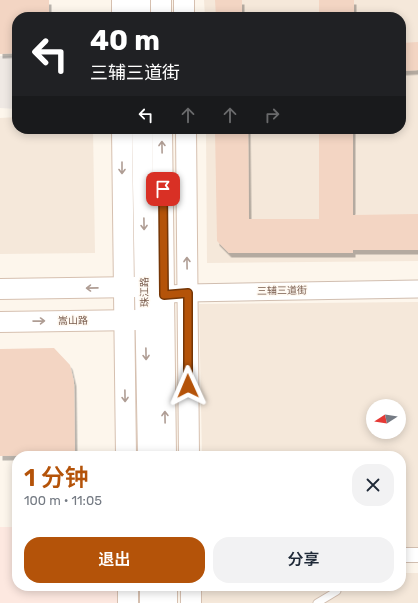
<!DOCTYPE html>
<html lang="zh">
<meta charset="utf-8">
<style>
body{margin:0;font-family:Rubik,"Noto Sans SC",sans-serif;background:#f2f2f3;color:#1f2937;height:100vh;display:flex;flex-direction:column;font-size:15px;white-space:nowrap}
*{box-sizing:border-box;margin:0}
p{font-size:13px;color:#747a83}
.icon{flex:none;width:22px;height:22px;fill:none;stroke:currentColor;stroke-width:2;stroke-linecap:round;stroke-linejoin:round}
.map{position:relative;flex:1;overflow:hidden}
.side{position:absolute;left:12px;top:451px;width:394px;height:140px;display:flex;flex-direction:column;background:#fff;border-radius:16px;box-shadow:0 2px 10px #0003}
.side>*{flex:none}
.guide{position:absolute;left:12px;top:12px;width:394px;height:122px;border-radius:16px;box-shadow:0 2px 10px #0003;background:#202124;color:#fff;overflow:hidden}
.needle{width:26px;rotate:258deg}
.tools{position:absolute;left:366px;top:399px;display:grid;gap:8px}
.tools a{display:grid;place-items:center;width:40px;height:40px;border-radius:50%;background:#fff;box-shadow:0 2px 10px #0003;font-size:20px}
.pin{position:absolute;display:grid;place-items:center;width:34px;height:34px;color:#fff;margin:-17px;border-radius:8px;box-shadow:0 2px 6px #0006}
.me{position:absolute;width:44px;margin:-22px;rotate:359deg;stroke-linejoin:round;filter:drop-shadow(0 0 3px #0008)}
.turn{display:flex;align-items:center;gap:14px;height:84px;padding:0 12px;font-size:18px}
.turn .icon{width:52px;height:52px;stroke-width:2.5}
.turn b{display:block;font-size:28px;line-height:34px}
.lanes{display:flex;align-items:center;height:38px;padding:0 12px;background:#0003;justify-content:center;gap:20px;direction:ltr}
.lanes .off{opacity:.35}
.round{display:grid;place-items:center;flex:none;width:42px;height:42px;border-radius:16px;background:#f2f2f3}
.overview{display:flex;align-items:center;justify-content:space-between;height:68px;padding:0 12px}
h1{font-size:24px;font-weight:600;line-height:30px;color:#b45309}
.cta{display:flex;gap:8px;margin-top:auto;padding:8px 12px}
.cta a{flex:1;height:46px;border-radius:16px;background:#b45309;color:#fff;font-size:16px;font-weight:600;line-height:46px;text-align:center}
.cta a+a{background:#f2f2f3;color:#1f2937}
.map>svg:first-child{display:block}
</style>
<div class="map">
<svg width="418" height="603" viewBox="0 0 418 603">
<defs>
<filter id="shadow"><feDropShadow dx="2.5" dy="4.5" stdDeviation="0" flood-color="#0004"/></filter>
</defs>
<rect width="100%" height="100%" fill="#fdf6ec"/>
<g fill="#f5e8da" fill-rule="evenodd">
<polygon points="204,0 418,0 418,261 207,263 206,129 401,129 401,17 205,17"/>
<polygon points="17,117 17,129 93,129 95,253 0,254 0,118"/>
<path d="M 418,302 L 418,548 L 401,549 L 401,456 L 202,456 L 199,304 ZM 373,406 L 399,406 L 399,432 L 373,432 Z"/>
<polygon points="401,573 418,573 418,603 199,603 199,586 401,586"/>
</g>
<polygon fill="#fde8e0" points="0,527 17,527 17,586 120,586 119,603 0,603"/>
<polygon fill="#efe9e4" points="0,56 17,56 17,109 0,108"/>
<g fill="#f3d5c3" filter="url(#shadow)">
<polygon points="0,0 49,0 49,17 17,17 17,53 0,54"/>
<polygon points="215,0 242,0 242,17 216,17"/>
<rect x="319" y="0" width="35" height="17"/>
<polygon points="418,42 418,70 401,71 401,43"/>
<polygon points="215,129 248,129 249,219 319,219 319,129 353,129 353,215 418,214 418,250 353,250 353,253 229,253 217,241"/>
<polygon points="54,348 70,365 74,382 75,455 0,456 0,349"/>
</g>
<g fill="none" stroke-linecap="round" stroke-linejoin="round">
<defs>
<polyline id="service" points="317,603 337,591 337,586"/>
<polyline id="minor" points="401,555 418,555"/>
<polyline id="tertiary" points="152,295 188,293 418,289"/>
<g id="secondary">
<polyline points="122,0 122,17"/>
<polyline points="140,0 140,17"/>
<polyline points="161,0 161,17"/>
<polyline points="184,0 184,17"/>
<polyline points="122,129 126,456"/>
<polyline points="142,129 148,456"/>
<polyline points="162,129 166,456"/>
<polyline points="186,129 189,456"/>
<polyline points="0,289 137,287"/>
<polyline points="0,322 138,320"/>
<polyline points="128,586 128,603"/>
<polyline points="150,586 150,603"/>
<polyline points="167,586 167,603"/>
<polyline points="191,586 191,603"/>
</g>
</defs>
<use href="#service" stroke="#d1beb0" stroke-width="9"/>
<use href="#minor" stroke="#d1beb0" stroke-width="16"/>
<use href="#tertiary" stroke="#d1beb0" stroke-width="19"/>
<use href="#secondary" stroke="#d6c0b0" stroke-width="22"/>
<use href="#service" stroke="#fff" stroke-width="7"/>
<use href="#minor" stroke="#fff" stroke-width="14"/>
<use href="#tertiary" stroke="#fff" stroke-width="17"/>
<use href="#secondary" stroke="#fff" stroke-width="20"/>
</g>
<defs><path id="oneway-shaft" d="M-6 0H5M1.5-3L5.5 0L1.5 3" fill="none" stroke-width="1.6" stroke-linecap="round" stroke-linejoin="round"/></defs>
<g stroke="#af9d94">
<use href="#oneway-shaft" transform="translate(162 147) rotate(-91)"/>
<use href="#oneway-shaft" transform="translate(122 168) rotate(90)"/>
<use href="#oneway-shaft" transform="translate(144 224) rotate(89)"/>
<use href="#oneway-shaft" transform="translate(187 263) rotate(-91)"/>
<use href="#oneway-shaft" transform="translate(92 288) rotate(179)"/>
<use href="#oneway-shaft" transform="translate(39 321) rotate(-1)"/>
<use href="#oneway-shaft" transform="translate(146 354) rotate(89)"/>
<use href="#oneway-shaft" transform="translate(125 396) rotate(89)"/>
<use href="#oneway-shaft" transform="translate(165 417) rotate(-91)"/>
</g>
<g fill="none" stroke-linecap="round" stroke-linejoin="round">
<defs>
<polyline id="route" points="163,189 164,295 188,293 188,386"/>
</defs>
<use href="#route" stroke="#753606" stroke-width="10"/>
<use href="#route" stroke="#b45309" stroke-width="7"/>
</g>
<g text-anchor="middle" dominant-baseline="central" stroke-width="3" stroke-linejoin="round" paint-order="stroke">
<g font-size="10" fill="#7a5c4d" stroke="#fffaf3">
<text transform="translate(282 291) rotate(-1)">三辅三道街</text>
<text transform="translate(145 292) rotate(-91)">珠江路</text>
<text transform="translate(73 321) rotate(-1)">嵩山路</text>
</g>
</g>
</svg>
<div class="tools">
<a><svg class="needle" viewBox="-14 -14 28 28"><path d="M0-13l5 13h-10z" fill="#e53935"/><path d="M0 13l5-13h-10z" fill="#747a83"/></svg></a>
</div>
<div class="pin" style="left:163px;top:189px;background:#d93025"><svg class="icon" aria-label="arrive" viewBox="0 0 24 24"><path d="M6 21V4h12l-3 4 3 4H6"/></svg></div>
<svg class="me" style="left:188px;top:386px" viewBox="-20 -20 40 40"><path d="M0-17L14 15 0 8-14 15z" fill="#b45309" stroke="#fff" stroke-width="4"/></svg>
<div class="guide">
<div class="turn"><svg class="icon" aria-label="left" viewBox="0 0 24 24"><path d="M17 20v-9H6M10 6l-5 5 5 5"/></svg><div><b>40 m</b>三辅三道街</div></div>
<div class="lanes"><svg class="icon" aria-label="left" viewBox="0 0 24 24"><path d="M17 20v-9H6M10 6l-5 5 5 5"/></svg><svg class="icon off" aria-label="ahead" viewBox="0 0 24 24"><path d="M12 20V5M6 11l6-6 6 6"/></svg><svg class="icon off" aria-label="ahead" viewBox="0 0 24 24"><path d="M12 20V5M6 11l6-6 6 6"/></svg><svg class="icon off" aria-label="right" viewBox="0 0 24 24"><path d="M7 20v-9h11M14 6l5 5-5 5"/></svg></div>
</div>
<section class="side">
<div class="overview"><div><h1>1 分钟</h1><p>100 m · 11:05</p></div><a class="round"><svg class="icon" aria-label="close" viewBox="0 0 24 24"><path d="M6 6l12 12M18 6L6 18"/></svg></a></div>
<div class="cta"><a>退出</a><a>分享</a></div>
</section>
</div>
